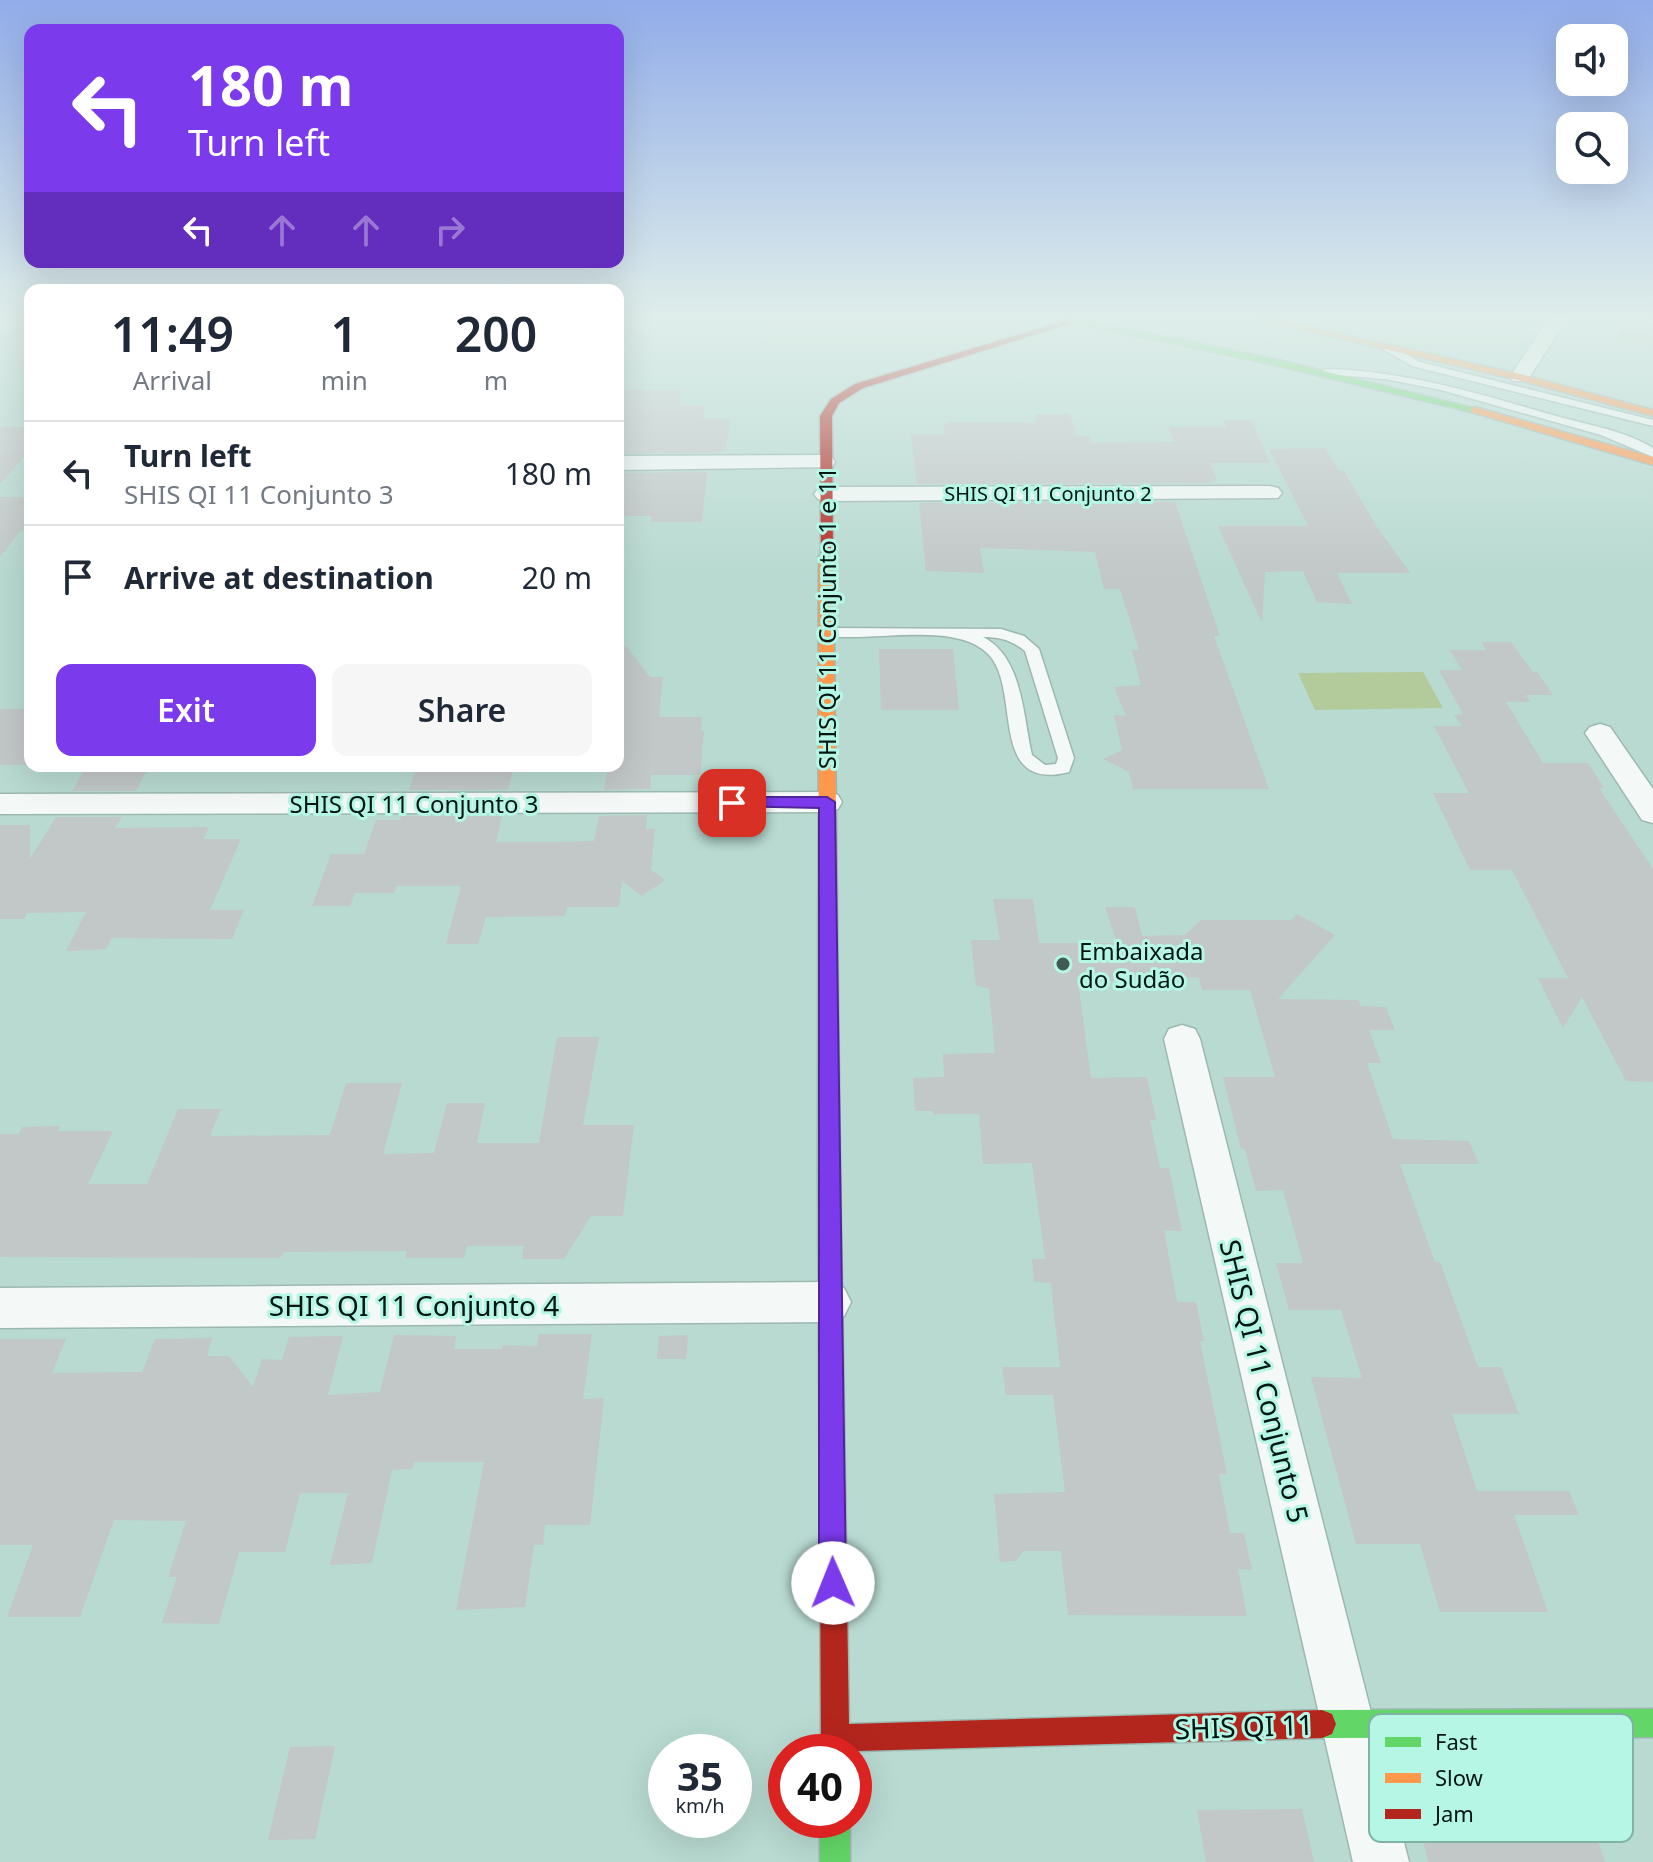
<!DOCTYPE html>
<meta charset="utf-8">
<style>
body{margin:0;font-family:"Noto Sans",sans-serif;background:#f6f6f7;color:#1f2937;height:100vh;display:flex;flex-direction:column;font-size:30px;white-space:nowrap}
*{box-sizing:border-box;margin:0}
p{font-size:26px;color:#747a83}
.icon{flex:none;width:44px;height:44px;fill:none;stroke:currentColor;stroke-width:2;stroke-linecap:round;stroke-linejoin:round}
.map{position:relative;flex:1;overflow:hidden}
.sheet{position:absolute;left:24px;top:284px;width:600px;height:488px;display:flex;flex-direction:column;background:#fff;border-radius:16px;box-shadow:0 8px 32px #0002}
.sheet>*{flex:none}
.guide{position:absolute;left:24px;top:24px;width:600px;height:244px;border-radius:16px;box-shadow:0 8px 32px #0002;background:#7c3aed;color:#fff;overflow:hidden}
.controls{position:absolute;left:1556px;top:24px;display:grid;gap:16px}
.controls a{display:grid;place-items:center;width:72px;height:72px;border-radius:16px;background:#fff;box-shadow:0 8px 32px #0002;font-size:40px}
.speed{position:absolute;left:648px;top:1734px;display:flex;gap:16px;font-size:40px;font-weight:700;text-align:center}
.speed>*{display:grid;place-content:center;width:104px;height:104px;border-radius:50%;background:#fff;box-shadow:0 8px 32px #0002;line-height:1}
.speed small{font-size:20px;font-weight:400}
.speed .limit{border:12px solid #d22;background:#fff;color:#111}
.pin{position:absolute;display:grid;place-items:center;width:68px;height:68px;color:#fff;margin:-34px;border-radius:16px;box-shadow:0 4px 12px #0006}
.me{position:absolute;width:88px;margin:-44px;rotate:359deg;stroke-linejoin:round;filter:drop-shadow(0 0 6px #0008)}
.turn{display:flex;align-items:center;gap:28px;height:168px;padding:0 32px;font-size:36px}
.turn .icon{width:104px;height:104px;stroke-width:2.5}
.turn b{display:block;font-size:56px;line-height:68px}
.lanes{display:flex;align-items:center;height:76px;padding:0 32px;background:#0003;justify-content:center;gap:40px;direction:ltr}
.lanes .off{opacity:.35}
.eta{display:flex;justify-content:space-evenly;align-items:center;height:136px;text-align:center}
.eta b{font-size:48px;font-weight:600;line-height:56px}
.button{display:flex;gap:16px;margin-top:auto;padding:16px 32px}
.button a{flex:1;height:92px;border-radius:16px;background:#7c3aed;color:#fff;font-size:32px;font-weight:600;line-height:92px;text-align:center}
.button a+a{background:#f6f6f7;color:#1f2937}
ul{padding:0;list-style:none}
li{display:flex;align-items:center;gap:24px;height:104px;padding:0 32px;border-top:2px solid #e0e1e3}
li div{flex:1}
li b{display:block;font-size:30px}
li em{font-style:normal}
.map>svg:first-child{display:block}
</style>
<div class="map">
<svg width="1653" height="1862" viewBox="0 0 1653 1862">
<rect width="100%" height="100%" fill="#b8dad1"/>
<polygon fill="#b3ca9b" points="1423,672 1443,708 1315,710 1298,673"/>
<g fill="#c2c7c7">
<polygon points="1626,317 1653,319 1653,346 1616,338"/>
<polygon points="618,390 681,390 679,406 705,405 703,419 730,419 726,449 719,453 618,453"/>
<polygon points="1035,414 1070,414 1076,436 1090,436 1092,443 1174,442 1168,427 1227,427 1224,420 1251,420 1270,463 1210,463 1217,480 1210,483 917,484 911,435 945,435 944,424 951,422 1037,423"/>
<polygon points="0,427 30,427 30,450 0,484"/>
<polygon points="1325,448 1339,471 1344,471 1377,527 1410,573 1337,573 1352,604 1317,602 1303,571 1265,572 1262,623 1218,526 1308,526 1269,449"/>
<polygon points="707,472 702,522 651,522 652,516 618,516 618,473"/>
<polygon points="0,497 30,497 30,531 20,531 0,557"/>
<polygon points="1175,502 1220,636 1214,636 1269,789 1133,789 1129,772 1103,759 1122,750 1114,715 1126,716 1114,687 1141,685 1132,650 1139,650 1120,589 1104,589 1095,552 980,548 984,573 926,571 919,503"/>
<polygon points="1481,642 1511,642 1533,672 1537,672 1553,695 1526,695 1530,702 1506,702 1543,763 1588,763 1604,788 1599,788 1653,869 1653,1082 1626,1081 1582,997 1563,1028 1538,978 1568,978 1512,870 1470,870 1433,793 1469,793 1434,726 1462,726 1454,715 1463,714 1439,670 1462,670 1450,650 1486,650"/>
<polygon points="625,645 650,677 663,677 659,717 702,717 701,731 704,731 700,775 651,775 650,789 604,790 608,766 618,766 618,684"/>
<polygon points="879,649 953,649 959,710 881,710"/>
<rect x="0" y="709" width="30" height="56"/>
<polygon points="87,766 149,766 136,791 72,791"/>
<polygon points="417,766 514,766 508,790 409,790"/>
<polygon points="647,815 646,829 655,829 651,870 665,880 642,896 622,881 619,907 567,907 565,916 486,917 478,944 446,944 461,886 397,886 394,893 355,893 350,906 312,906 331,854 364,854 376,820 400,820 401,816 502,816 496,842 558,842 594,841 599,816"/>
<polygon points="56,817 122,817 115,828 209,827 203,839 241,839 210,910 244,910 232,939 112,938 106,949 66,951 86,912 27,913 24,919 0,919 0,825 30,825 30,859"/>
<polygon points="993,899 1033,899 1039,943 1117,943 1105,907 1135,907 1142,936 1185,935 1201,920 1291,920 1297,914 1335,935 1278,999 1358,1000 1361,1006 1386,1007 1395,1030 1369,1030 1381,1063 1367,1063 1393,1139 1469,1141 1479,1164 1400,1164 1435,1262 1440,1262 1478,1367 1501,1367 1519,1414 1452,1414 1477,1491 1569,1491 1579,1515 1514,1515 1548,1612 1440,1612 1420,1544 1356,1544 1311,1377 1362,1378 1341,1310 1289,1310 1276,1263 1303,1263 1283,1190 1256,1191 1245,1149 1241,1149 1223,1077 1275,1077 1250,990 1202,990 1199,977 1078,982 1091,1078 1147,1077 1156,1120 1150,1120 1160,1168 1169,1168 1182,1231 1164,1230 1177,1302 1196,1302 1204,1341 1200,1341 1227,1474 1219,1474 1230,1533 1244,1533 1252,1570 1238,1569 1247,1616 1068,1615 1061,1551 1023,1551 1016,1561 1000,1562 994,1494 1065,1492 1053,1395 1006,1395 1002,1367 1060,1367 1051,1283 1034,1282 1032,1259 1045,1259 1032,1163 983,1164 979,1114 933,1114 933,1111 915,1111 913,1078 944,1077 943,1054 995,1053 989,989 976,985 971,940 1000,940"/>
<polygon points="557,1037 599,1037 583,1125 634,1125 623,1216 591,1216 564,1259 522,1259 524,1246 467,1246 464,1258 405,1258 407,1251 283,1252 280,1258 0,1257 0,1134 19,1134 22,1127 61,1126 58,1131 113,1131 88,1184 147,1184 178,1109 221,1109 210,1136 330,1135 346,1083 402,1083 383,1154 434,1153 447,1103 485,1103 477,1143 539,1143"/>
<polygon points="539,1334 592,1334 583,1399 604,1398 590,1525 545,1525 543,1545 534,1545 525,1607 456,1610 484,1462 414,1462 412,1469 392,1470 372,1563 330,1565 348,1493 300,1493 285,1552 239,1552 219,1624 162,1623 177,1577 168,1577 186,1521 114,1520 80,1617 7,1617 33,1545 0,1545 0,1339 66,1339 52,1373 142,1372 155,1339 212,1338 207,1356 229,1356 253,1387 262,1359 282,1360 289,1337 343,1336 328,1395 380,1392 394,1335 456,1336 454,1349 502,1349 503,1345 537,1346"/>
<polygon points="688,1335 686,1359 657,1359 659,1336"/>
<polygon points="335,1746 315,1839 268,1840 290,1747"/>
<polygon points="1302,1809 1314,1862 1206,1862 1197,1810"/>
<polygon points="1444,1809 1588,1812 1605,1862 1428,1862 1417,1813 1445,1813"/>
</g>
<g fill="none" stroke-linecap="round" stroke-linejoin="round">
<defs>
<g id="lane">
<polygon points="1384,346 1392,346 1420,362 1653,420 1653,426 1412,366 1384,350"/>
<path d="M 1327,369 C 1408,371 1483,395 1560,417 C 1592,426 1625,431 1653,448 L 1653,457 L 1601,435 L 1441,390 L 1385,379 L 1323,374 L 1323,370 Z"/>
<path d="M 827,628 L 1001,629 L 1024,636 L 1039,649 L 1074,758 L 1069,772 C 987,793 1022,690 989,655 C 956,619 867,644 822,635 L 820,632 ZM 983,637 C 1000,637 1011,640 1025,651 L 1058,758 L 1056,764 L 1045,765 L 1032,755 C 1023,717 1023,657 983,637 Z"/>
</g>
<g id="street">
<polygon points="1549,317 1568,317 1527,381 1513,381 1510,377"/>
<polygon points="824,455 832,457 835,462 832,467 618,470 618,456"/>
<polygon points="1270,486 1278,488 1282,493 1278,498 826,501 818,499 814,494 818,489 826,487"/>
<polygon points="1600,724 1610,727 1653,789 1653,823 1642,820 1585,733 1590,727"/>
<polygon points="827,792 838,795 842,802 838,809 827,812 0,814 0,794"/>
<polygon points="1182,1025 1195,1029 1200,1039 1409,1862 1353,1862 1164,1039 1169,1029"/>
<polygon points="829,1282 844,1288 851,1302 844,1316 829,1322 0,1328 0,1288"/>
</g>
<g id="fast">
<polygon points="1047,317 1065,317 1279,360 1481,410 1475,413 1279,366"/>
<polygon points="1653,1709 1653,1737 1322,1738 1312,1734 1308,1724 1312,1714 1322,1710"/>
<rect x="820" y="1820" width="30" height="42"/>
</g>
<g id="slow">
<polygon points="1248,317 1264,317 1520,374 1653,410 1653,416 1518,380"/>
<polygon points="1475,407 1653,457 1653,465 1471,412 1471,408"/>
<polygon points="826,552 833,556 840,1169 836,1175 829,1178 822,1175 818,1169 819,556"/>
</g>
<g id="jam">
<polygon points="1070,319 1079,321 863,388 839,403 832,416 833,556 821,559 820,416 831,399 855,384"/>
<polygon points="829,1160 836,1163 840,1169 849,1724 1322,1710 1332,1714 1336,1724 1332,1734 1322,1738 821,1752 818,1169 822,1163"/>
</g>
</defs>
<use href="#lane" stroke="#9db8b1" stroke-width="3"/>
<use href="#street" stroke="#9db8b1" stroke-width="3"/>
<use href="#fast" stroke="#9db8b1" stroke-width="3"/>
<use href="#slow" stroke="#9db8b1" stroke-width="3"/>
<use href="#jam" stroke="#9db8b1" stroke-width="3"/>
<use href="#lane" fill="#f4f9f8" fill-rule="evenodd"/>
<use href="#street" fill="#f4f9f8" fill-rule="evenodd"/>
<use href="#fast" fill="#63d668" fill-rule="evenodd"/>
<use href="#slow" fill="#ff974d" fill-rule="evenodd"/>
<use href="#jam" fill="#b3261e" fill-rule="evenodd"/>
</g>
<linearGradient id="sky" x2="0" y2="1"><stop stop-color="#91ace9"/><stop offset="0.55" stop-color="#dfeeea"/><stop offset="1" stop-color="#dfeeea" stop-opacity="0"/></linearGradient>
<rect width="1653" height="577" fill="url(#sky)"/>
<polygon fill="#7c3aed" stroke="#51269a" stroke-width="2" points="732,797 827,797 835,802 846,1583 842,1592 833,1596 823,1592 819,1583 819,808 726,806 724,803"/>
<circle fill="#405b54" stroke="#b6f6e5" stroke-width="3" cx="1063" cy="964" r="8"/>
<g text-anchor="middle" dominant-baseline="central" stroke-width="6" stroke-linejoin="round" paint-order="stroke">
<g font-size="20" fill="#001711" stroke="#b6f6e5">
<text x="1048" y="493">SHIS QI 11 Conjunto 2</text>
</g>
<g font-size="24" fill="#001711" stroke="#b6f6e5">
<text transform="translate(826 618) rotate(-90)">SHIS QI 11 Conjunto 1 e 11</text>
<text x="414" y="803">SHIS QI 11 Conjunto 3</text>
</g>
<g font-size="24" fill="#001711" stroke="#b6f6e5" text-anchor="start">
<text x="1079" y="950">Embaixada<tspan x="1079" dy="28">do Sudão</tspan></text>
</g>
<g font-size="28" fill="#001711" stroke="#b6f6e5">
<text x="414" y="1305">SHIS QI 11 Conjunto 4</text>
<text transform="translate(1265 1381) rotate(76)">SHIS QI 11 Conjunto 5</text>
<text transform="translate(1244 1726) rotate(-2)">SHIS QI 11</text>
</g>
</g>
<rect x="1369" y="1714" width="264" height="128" rx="12" fill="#b6f6e5" stroke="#7fb3a5" stroke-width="2"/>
<rect x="1385" y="1737" width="36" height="10" fill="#63d668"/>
<rect x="1385" y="1773" width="36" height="10" fill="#ff974d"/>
<rect x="1385" y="1809" width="36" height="10" fill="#b3261e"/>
<g font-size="22" fill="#001711">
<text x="1435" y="1750">Fast</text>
<text x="1435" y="1786">Slow</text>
<text x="1435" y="1822">Jam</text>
</g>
</svg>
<div class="controls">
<a><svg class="icon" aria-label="sound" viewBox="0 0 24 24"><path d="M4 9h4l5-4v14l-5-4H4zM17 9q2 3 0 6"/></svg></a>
<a><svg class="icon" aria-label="search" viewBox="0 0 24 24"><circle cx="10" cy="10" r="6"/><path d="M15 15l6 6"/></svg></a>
</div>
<div class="speed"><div>35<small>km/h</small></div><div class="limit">40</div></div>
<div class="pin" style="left:732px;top:803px;background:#d93025"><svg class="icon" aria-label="arrive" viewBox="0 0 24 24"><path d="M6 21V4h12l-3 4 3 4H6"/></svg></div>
<svg class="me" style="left:833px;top:1583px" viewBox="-20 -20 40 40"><circle r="19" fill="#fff"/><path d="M0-13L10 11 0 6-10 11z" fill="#7c3aed"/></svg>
<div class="guide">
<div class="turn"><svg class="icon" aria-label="left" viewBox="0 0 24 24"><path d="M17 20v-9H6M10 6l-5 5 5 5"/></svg><div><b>180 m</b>Turn left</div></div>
<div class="lanes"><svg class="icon" aria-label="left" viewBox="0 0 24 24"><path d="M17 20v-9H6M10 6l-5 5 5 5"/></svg><svg class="icon off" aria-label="ahead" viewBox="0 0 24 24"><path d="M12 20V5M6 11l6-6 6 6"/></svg><svg class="icon off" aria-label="ahead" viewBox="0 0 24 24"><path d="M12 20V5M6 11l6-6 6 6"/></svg><svg class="icon off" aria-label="right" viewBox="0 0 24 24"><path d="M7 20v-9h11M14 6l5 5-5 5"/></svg></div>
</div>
<section class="sheet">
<div class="eta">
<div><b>11:49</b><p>Arrival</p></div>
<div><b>1</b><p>min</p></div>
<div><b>200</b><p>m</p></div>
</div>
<ul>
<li><svg class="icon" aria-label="left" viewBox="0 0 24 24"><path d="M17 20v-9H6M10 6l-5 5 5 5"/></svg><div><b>Turn left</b><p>SHIS QI 11 Conjunto 3</p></div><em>180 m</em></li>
<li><svg class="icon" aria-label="arrive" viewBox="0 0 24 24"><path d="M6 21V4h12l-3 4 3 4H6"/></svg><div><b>Arrive at destination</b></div><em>20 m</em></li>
</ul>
<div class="button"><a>Exit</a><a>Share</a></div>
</section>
</div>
